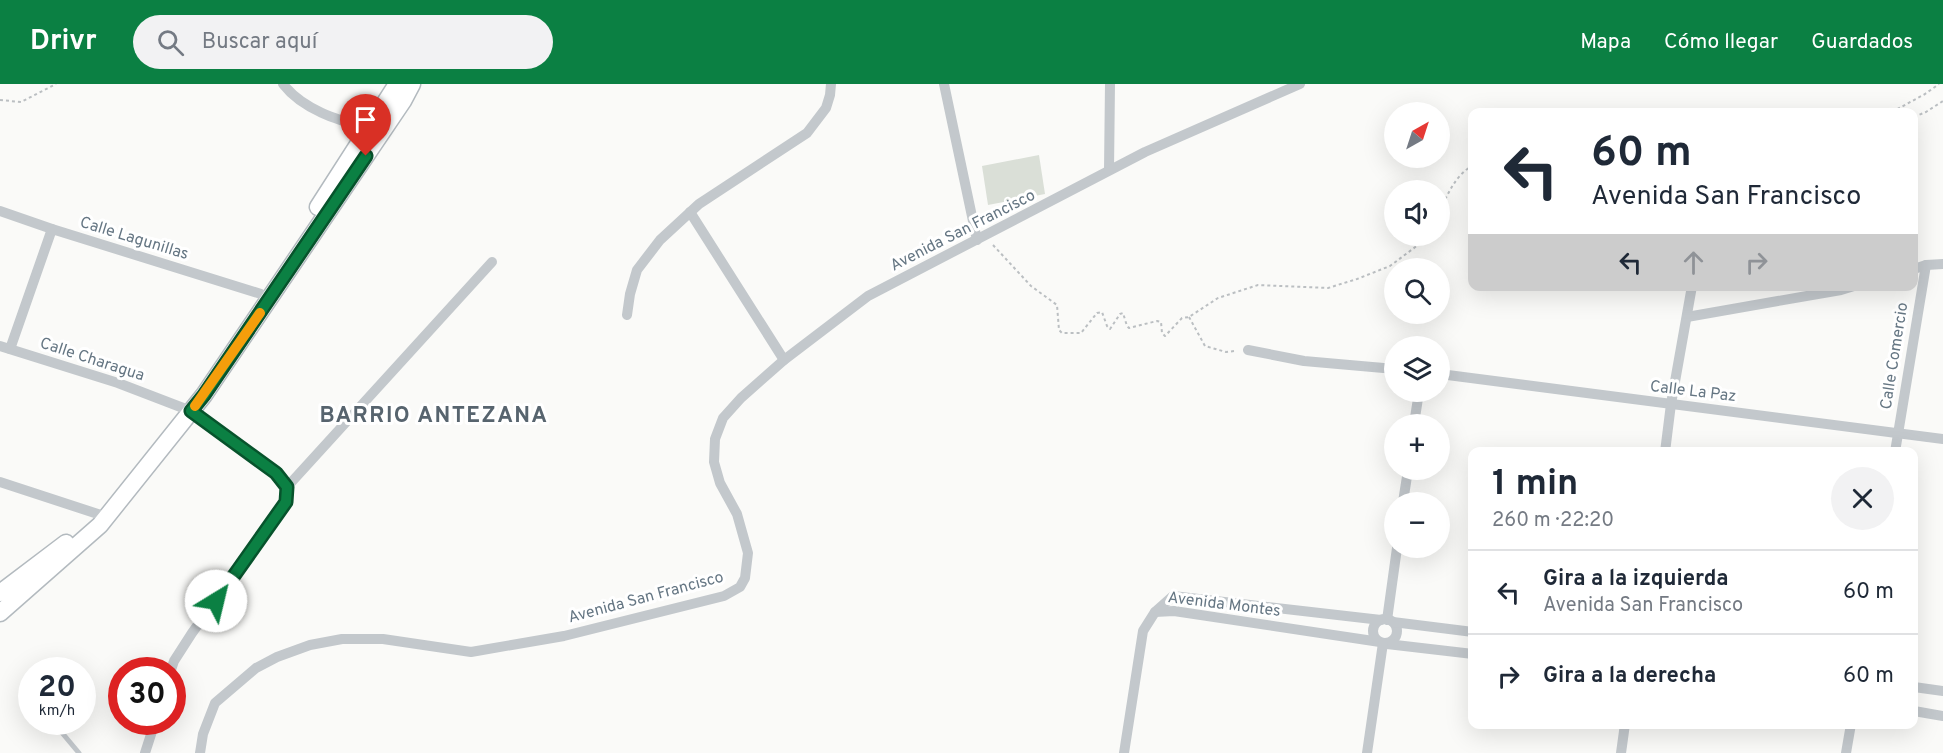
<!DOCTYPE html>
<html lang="es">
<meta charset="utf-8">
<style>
body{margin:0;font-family:Overpass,sans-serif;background:#f2f2f3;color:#1f2937;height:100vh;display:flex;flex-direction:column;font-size:22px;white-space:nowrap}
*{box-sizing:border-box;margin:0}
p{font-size:20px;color:#747a83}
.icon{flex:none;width:33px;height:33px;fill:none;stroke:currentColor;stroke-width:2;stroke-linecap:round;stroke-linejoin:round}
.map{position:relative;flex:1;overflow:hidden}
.side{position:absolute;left:1468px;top:363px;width:450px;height:282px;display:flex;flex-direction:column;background:#fff;border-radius:12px;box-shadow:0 6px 24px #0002}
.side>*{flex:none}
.top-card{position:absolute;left:1468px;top:24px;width:450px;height:183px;border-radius:12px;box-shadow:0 6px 24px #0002;background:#fff;color:#1f2937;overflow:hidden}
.needle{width:39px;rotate:39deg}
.fabs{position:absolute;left:1384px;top:18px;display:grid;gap:12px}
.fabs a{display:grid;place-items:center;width:66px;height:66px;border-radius:50%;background:#fff;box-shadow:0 6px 24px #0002;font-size:30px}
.speed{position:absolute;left:18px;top:573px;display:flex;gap:12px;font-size:30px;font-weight:700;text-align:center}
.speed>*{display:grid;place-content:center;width:78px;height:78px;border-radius:50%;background:#fff;box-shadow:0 6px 24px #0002;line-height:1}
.speed small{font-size:15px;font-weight:400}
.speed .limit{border:9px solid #d22;background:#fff;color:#111}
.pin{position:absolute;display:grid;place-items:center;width:51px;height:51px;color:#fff;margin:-62px -26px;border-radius:50% 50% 50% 0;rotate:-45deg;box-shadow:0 0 6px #0007}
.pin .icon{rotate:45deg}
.me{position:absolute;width:66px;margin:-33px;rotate:36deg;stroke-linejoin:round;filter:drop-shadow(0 0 4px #0008)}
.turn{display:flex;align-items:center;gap:21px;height:126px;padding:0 24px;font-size:27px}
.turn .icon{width:78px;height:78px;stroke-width:2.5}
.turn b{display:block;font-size:42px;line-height:51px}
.lanes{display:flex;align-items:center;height:57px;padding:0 24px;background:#0003;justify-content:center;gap:30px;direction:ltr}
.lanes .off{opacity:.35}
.round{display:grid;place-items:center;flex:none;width:63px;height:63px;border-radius:32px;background:#f2f2f3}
.headline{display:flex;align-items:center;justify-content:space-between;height:102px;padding:0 24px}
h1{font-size:36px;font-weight:700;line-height:45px}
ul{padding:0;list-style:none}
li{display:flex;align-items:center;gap:18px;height:84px;padding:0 24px;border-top:2px solid #e0e1e3}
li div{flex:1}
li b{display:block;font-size:22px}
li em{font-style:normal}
header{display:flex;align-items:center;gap:36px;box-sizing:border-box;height:84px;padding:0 30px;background:#0b8043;color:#fff}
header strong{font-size:28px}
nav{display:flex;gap:33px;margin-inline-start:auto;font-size:21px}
.search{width:420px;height:54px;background:#f2f2f3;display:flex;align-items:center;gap:15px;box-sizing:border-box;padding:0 21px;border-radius:33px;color:#747a83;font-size:22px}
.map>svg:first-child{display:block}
</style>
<header>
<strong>Drivr</strong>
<div class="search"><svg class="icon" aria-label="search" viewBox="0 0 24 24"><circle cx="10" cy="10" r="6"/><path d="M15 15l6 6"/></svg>Buscar aquí</div>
<nav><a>Mapa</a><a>Cómo llegar</a><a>Guardados</a></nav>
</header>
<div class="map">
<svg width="1943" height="669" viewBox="0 0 1943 669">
<rect width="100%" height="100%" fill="#fafaf8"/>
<polygon fill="#dadfd7" points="1039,71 1045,110 988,121 982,82"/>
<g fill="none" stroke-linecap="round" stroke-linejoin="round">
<defs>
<g id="secondary">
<polyline points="318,123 397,0"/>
<polyline points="0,509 66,459"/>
<polyline points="0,529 100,441 204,311 403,17 412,0"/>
</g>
</defs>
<use href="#secondary" stroke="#b3babf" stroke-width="19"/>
<g stroke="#bbbfc2" stroke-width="2" stroke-dasharray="3 3" stroke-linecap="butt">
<polyline points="0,16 21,18 56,0"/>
<polyline points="1892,28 1925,10 1939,0"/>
<polyline points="1914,33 1926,28 1943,17"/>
<path d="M 1440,126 C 1449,108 1455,92 1473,81"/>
<polyline points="993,161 1031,202 1057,221 1059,246 1062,249 1081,249 1097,229 1102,228 1107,242 1110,245 1120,230 1123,229 1127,242 1129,244 1157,237 1161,238 1162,249 1165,252 1182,234 1189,233 1218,214 1258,201 1328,204 1357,195 1390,182 1422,158 1427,152"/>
<polyline points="1189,233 1205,262 1226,268 1235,267"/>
</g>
<polyline stroke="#c3c8cc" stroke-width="5" points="53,638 79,669"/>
<g stroke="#c3c8cc" stroke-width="10">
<path d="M 283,0 C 303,26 338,36 369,45"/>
<polyline points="944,0 977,156"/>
<polyline points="1109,86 1110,0"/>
<polyline points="0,127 52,145 261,210"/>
<polyline points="690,128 784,276"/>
<polyline points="1914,185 1926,181 1943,180"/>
<polyline points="627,231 630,210 637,186 660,156 699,120 807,49 826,24 830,11 831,0"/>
<polyline points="1687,233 1841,206 1854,202"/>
<polyline points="0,262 118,299 191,327 276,389 287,403 286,418 192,549 174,577 171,586"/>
<polyline points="10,265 52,145"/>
<polyline points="1248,266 1304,277 1395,285"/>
<polyline points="1440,290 1943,355"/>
<polyline points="1414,340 1419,308"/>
<polyline points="1665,368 1671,320 1692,202"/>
<polyline points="1895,368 1926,181"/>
<polyline points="0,398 107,433"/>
<polyline points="287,403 492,178"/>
<polyline points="1403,418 1408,386"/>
<polyline points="1155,528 1174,527 1380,558"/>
<circle cx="1385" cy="547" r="12"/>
<polyline points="1387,536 1397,464"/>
<polyline points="1393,538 1473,548"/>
<polyline points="1387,560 1473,570"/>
<polyline points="1914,603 1943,607"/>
<polyline points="1914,627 1943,632"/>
<polyline points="145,669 155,638"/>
<polyline points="200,669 203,650 215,619 256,584 277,573 310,561 342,555 383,555 471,568 564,552 724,512 740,503 745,494 748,469 737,430 720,399 714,378 715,355 723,334 741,314 784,276 868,212 1145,68 1300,0"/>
<polyline points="1124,669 1143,547 1155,528 1173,512 1381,536"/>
<polyline points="1367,669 1383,559"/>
<polyline points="1621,669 1625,640"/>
<polyline points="1846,669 1851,640"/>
</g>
<use href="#secondary" stroke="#fff" stroke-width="16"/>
</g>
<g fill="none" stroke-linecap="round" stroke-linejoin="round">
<defs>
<polyline id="route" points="216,517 286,418 287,403 276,389 191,327 204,311 366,72"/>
</defs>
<use href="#route" stroke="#07532c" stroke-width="15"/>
<use href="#route" stroke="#0b8043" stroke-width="10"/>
<polyline stroke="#f59e0b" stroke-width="10" points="195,322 260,229"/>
</g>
<g text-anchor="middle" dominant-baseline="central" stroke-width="6" stroke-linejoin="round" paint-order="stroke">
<g font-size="16" fill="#657683" stroke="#fff">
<text transform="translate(963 147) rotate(-27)">Avenida San Francisco</text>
<text transform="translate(134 155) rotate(17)">Calle Lagunillas</text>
<text transform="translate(1895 272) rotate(-81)">Calle Comercio</text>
<text transform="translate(92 276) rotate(18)">Calle Charagua</text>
<text transform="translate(1693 308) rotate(7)">Calle La Paz</text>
<text transform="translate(646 514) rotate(-15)">Avenida San Francisco</text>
<text transform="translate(1224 521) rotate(7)">Avenida Montes</text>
</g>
<g font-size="22" font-weight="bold" letter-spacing="1.5" fill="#57646e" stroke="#fff">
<text x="434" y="332">BARRIO ANTEZANA</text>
</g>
</g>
</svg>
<div class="fabs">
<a><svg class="needle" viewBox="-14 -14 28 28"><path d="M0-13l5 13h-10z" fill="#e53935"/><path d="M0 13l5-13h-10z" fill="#747a83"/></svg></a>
<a><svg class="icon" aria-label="sound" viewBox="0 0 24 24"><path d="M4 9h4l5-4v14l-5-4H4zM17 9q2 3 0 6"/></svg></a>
<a><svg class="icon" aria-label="search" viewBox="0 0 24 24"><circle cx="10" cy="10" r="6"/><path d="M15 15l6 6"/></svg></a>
<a><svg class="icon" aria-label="layers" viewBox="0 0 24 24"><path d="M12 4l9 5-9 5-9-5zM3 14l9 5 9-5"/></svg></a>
<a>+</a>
<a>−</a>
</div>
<div class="speed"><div>20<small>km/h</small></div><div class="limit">30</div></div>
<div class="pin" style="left:366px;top:72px;background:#d93025"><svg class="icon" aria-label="arrive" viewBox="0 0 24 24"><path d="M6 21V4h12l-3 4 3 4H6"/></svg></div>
<svg class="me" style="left:216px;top:517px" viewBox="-20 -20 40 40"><circle r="19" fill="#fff"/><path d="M0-13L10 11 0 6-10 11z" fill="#0b8043"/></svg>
<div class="top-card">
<div class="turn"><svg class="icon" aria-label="left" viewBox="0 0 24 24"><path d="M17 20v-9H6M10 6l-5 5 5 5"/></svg><div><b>60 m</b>Avenida San Francisco</div></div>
<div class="lanes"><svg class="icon" aria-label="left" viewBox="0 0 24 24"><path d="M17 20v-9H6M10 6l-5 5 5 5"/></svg><svg class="icon off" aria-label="ahead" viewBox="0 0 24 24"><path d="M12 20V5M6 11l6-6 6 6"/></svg><svg class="icon off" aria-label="right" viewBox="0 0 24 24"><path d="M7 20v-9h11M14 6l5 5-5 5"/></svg></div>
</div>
<section class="side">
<div class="headline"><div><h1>1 min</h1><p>260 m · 22:20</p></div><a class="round"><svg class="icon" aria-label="close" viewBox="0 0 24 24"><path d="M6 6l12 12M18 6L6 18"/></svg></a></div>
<ul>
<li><svg class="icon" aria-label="left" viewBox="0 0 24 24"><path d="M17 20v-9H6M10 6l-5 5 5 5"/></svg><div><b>Gira a la izquierda</b><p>Avenida San Francisco</p></div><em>60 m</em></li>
<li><svg class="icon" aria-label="right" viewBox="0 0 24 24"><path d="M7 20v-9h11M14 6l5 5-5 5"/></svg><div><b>Gira a la derecha</b></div><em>60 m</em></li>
</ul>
</section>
</div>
